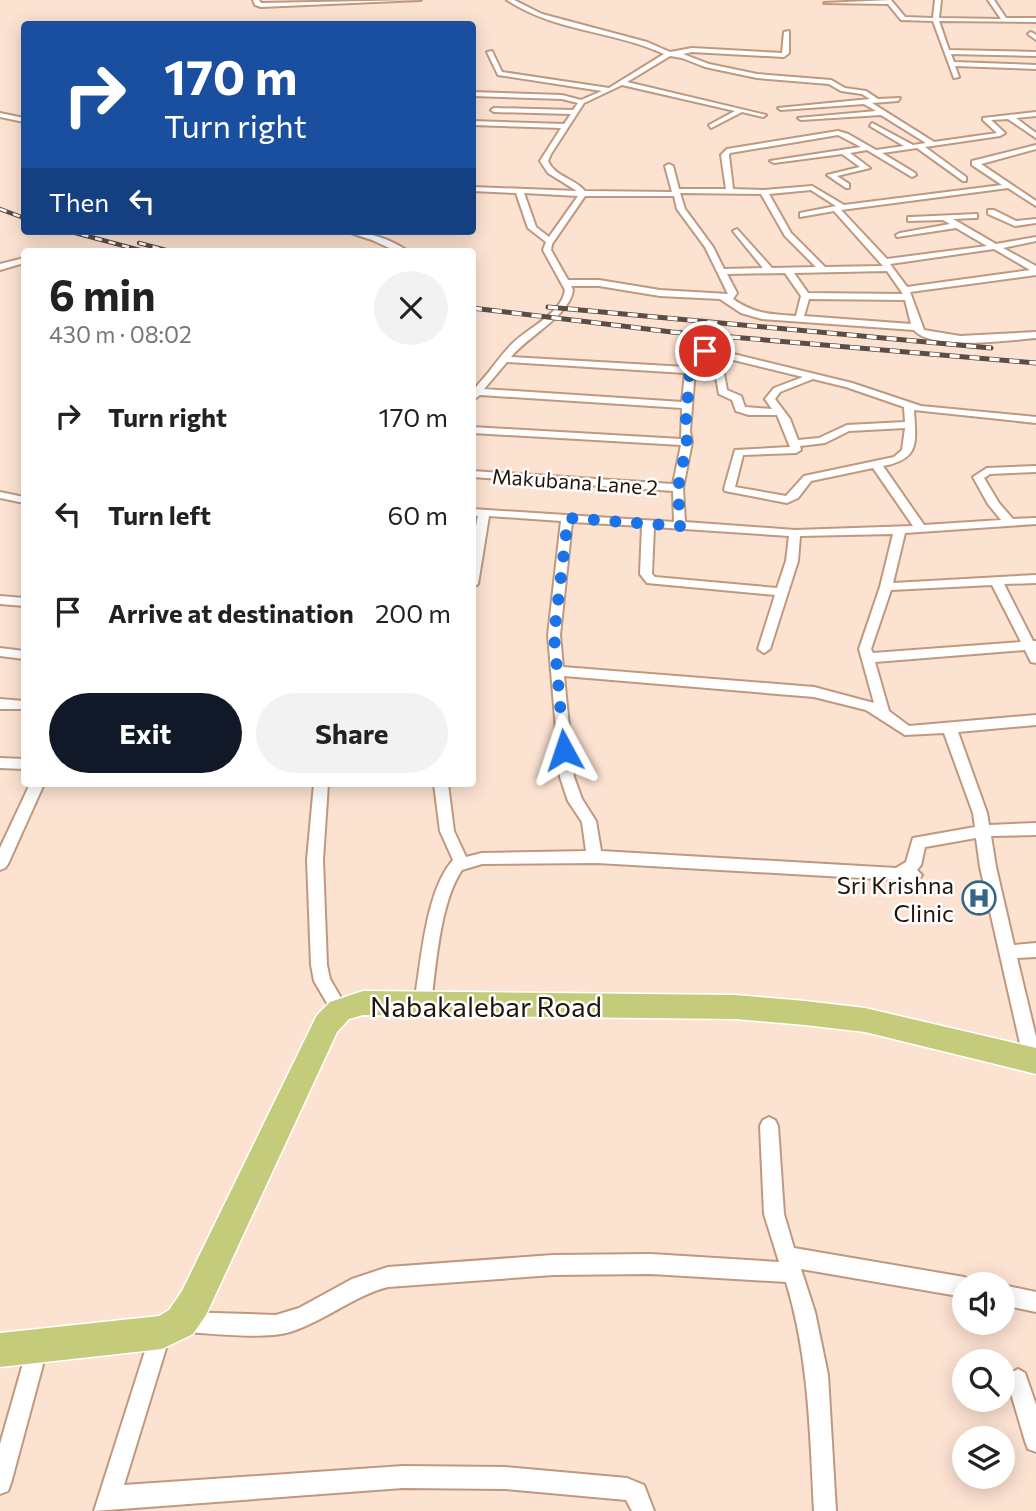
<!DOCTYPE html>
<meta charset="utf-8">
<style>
body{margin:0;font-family:Commissioner,sans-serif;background:#f2f2f2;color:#222;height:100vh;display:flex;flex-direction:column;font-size:26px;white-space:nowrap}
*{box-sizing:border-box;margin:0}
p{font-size:23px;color:#767676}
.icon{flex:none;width:38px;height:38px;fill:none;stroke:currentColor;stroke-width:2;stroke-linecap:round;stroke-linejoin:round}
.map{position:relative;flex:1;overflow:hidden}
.details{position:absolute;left:21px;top:248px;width:455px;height:539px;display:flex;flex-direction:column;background:#fff;border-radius:7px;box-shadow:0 4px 18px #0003}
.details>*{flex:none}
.banner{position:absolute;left:21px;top:21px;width:455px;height:214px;border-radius:7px;box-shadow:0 4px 18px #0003;background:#1a4fa0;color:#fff;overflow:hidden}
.fabs{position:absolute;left:952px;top:1272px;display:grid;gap:14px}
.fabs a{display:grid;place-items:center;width:63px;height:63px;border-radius:50%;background:#fff;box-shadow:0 4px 18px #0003;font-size:35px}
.pin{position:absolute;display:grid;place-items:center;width:60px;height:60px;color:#fff;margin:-30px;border:4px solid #fff;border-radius:50%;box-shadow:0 2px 7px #0007}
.me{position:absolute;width:77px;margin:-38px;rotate:355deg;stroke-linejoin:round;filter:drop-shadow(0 0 5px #0008)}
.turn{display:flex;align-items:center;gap:24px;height:147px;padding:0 28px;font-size:32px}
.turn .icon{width:91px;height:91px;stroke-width:2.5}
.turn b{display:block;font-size:49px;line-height:60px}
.then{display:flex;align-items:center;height:66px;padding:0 28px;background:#0003;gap:14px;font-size:26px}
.round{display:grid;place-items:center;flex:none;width:74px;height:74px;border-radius:37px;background:#f2f2f2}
.head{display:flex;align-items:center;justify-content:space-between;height:119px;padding:0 28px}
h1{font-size:42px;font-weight:700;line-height:52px}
.primary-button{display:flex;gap:14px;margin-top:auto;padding:14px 28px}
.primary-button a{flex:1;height:80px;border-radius:42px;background:#111827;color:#fff;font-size:28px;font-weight:700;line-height:80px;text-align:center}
.primary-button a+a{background:#f2f2f2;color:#222}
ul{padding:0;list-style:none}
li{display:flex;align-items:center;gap:21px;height:98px;padding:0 28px}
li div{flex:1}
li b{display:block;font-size:26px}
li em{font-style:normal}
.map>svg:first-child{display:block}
</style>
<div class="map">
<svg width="1036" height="1511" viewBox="0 0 1036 1511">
<rect width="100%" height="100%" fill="#fce2d1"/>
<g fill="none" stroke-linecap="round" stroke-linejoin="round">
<defs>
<g id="street">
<polygon points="253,0 259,0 261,3 421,0 261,7 255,5"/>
<path d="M 507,0 L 514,0 L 542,14 L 647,42 L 670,52 L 692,48 L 782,53 L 784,32 L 789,31 L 789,53 L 784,57 L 692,52 L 683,54 L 709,64 L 757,74 L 831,80 L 845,88 L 866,91 L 878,99 L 900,98 L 898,101 L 872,103 L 934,142 L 997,133 L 983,120 L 983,118 L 1036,112 L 1036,116 L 1016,118 L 1036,133 L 1036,138 L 1008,119 L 991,120 L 1005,133 L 1000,136 L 925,147 L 966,177 L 966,181 L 963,181 L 917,148 L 882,153 L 915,173 L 916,175 L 912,177 L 867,150 L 850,153 L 870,168 L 837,176 L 849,184 L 849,188 L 846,188 L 827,175 L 860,167 L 842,154 L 774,163 L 770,161 L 861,147 L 838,135 L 730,153 L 729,155 L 733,189 L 764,190 L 812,186 L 844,205 L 1002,185 L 972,165 L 972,161 L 1036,145 L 1036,149 L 981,164 L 1036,201 L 1036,206 L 1008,188 L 841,210 L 887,259 L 987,246 L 956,228 L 897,237 L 896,235 L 900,233 L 950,224 L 943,220 L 908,221 L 908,217 L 911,217 L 977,214 L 977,218 L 974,218 L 953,219 L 996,244 L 1036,237 L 1036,241 L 1003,248 L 1036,266 L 1036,275 L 910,292 L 924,330 L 960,336 L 1036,332 L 1036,338 C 1011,340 931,351 914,330 L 762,319 L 741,313 L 720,299 L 660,296 L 599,286 L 571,286 L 573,290 C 570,315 527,337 511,357 L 687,367 L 697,350 L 713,349 L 852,383 L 921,406 L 1036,417 L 1036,423 L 914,410 C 916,443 920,459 883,466 L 924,525 L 1001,520 L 988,504 L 973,477 L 987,468 L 1036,466 L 1036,472 L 990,474 L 984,478 L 999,503 L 1013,519 L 1036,518 L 1036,524 L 905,533 L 893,583 L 1036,575 L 1036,583 L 1004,584 L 1033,641 L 1036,641 L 1036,663 L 1031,662 L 1025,650 L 875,662 L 889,711 L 909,726 L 1036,715 L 1036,725 L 958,732 L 987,813 L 989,825 L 1036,823 L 1036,835 L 991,836 L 996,867 L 1014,945 L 1036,943 L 1036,957 L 1017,958 L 1036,1037 L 1036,1068 L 1027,1067 L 1024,1061 L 980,867 L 976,838 L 925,847 L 921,865 L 917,870 L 922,875 L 919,879 L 914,881 L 597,863 L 482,864 L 462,870 C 440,902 436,965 431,1004 L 429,1009 L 423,1011 L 417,1009 L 415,1004 L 416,991 C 422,953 427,889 453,860 L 440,831 L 434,784 L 448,784 L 454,831 L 466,857 L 482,853 L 586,851 L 582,822 L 568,801 L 560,777 L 548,635 L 561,521 L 489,516 L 478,584 L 472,588 L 472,546 L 478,516 L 472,515 L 472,509 L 674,522 L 673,491 L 472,477 L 472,471 L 673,484 L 681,445 L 472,433 L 472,427 L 681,439 L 682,408 L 480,395 L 472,401 C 472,388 480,383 488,373 C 496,363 502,354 512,344 C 527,328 562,314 565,290 L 543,250 L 546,242 L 528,228 L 516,193 L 472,191 L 472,187 L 577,191 L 548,173 L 540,161 L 561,128 L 472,125 L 472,121 L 564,124 L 571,114 L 494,112 L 491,110 L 494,108 L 573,110 L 578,103 L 562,99 L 472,96 L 472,92 L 562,95 L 581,100 L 602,91 L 498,75 L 487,52 L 492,51 L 502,72 L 609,88 L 664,54 C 615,31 553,31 507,0 ZM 670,56 L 682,58 L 705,67 L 757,78 L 829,84 L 841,91 L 862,94 L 870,99 L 778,108 L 781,110 L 864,104 L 876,111 L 798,118 L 801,120 L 881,115 L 926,143 L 913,145 L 872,123 L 870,126 L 904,146 L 876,150 L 848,134 L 838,131 L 727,149 L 721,155 L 726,189 L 679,189 L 673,166 L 669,164 L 665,166 L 672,192 L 585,191 C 574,178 555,177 548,161 L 551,154 L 584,103 L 622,85 L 735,111 L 709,125 L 711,128 L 742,112 L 763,117 L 766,115 L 627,82 ZM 811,190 L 836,206 L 800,213 L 800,217 L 834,211 L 883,266 L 825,267 L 791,233 L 769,194 ZM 524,193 L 578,196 L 549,237 L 536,227 ZM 680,193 L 761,194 L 785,236 L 816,267 L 772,268 L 737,229 L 733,231 L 763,268 L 724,269 L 713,247 L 685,209 ZM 585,196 L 674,196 L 677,209 L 705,247 L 728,294 L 660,290 L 599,280 L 568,280 L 551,250 L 552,244 ZM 994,249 L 1030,270 L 907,287 L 890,264 ZM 887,271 L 903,294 L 808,293 L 794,273 ZM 785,273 L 801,296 L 796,316 C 770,314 754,314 733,299 L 737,293 L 727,274 ZM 809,299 L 905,300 L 911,324 L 804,316 ZM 703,355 L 712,355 L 719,394 L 732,400 L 736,411 L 749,415 L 777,415 L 790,447 L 735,450 L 724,489 L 725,491 L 787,503 L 798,498 L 811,481 L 873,468 L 913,526 L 795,530 L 685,522 L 683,488 L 692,442 L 690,431 L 695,370 ZM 721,357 L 803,377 L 774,388 L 765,399 L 772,409 L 745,407 L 741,396 L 727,390 ZM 507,362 L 685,373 L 682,402 L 484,389 ZM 813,379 L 846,387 L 904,407 L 905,422 L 847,425 L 819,438 L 798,440 L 790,419 L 775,399 L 780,392 ZM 905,428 L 902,450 L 894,457 L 804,476 L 786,496 L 735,487 L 743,455 L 796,453 L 801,450 L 800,446 L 825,443 L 849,431 ZM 572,522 L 642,526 L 640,574 L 647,583 L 775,595 L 758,649 L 764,653 L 770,649 L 798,561 L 800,536 L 893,534 L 880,587 L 859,649 L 874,703 L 814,687 L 563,667 L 560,635 ZM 654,527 L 789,536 L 786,561 L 777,588 L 655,577 L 652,574 ZM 992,585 L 1021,642 L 873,653 L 871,649 L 891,590 ZM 564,676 L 814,697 L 866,710 L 905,735 L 944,733 L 973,813 L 975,827 L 913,838 L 906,862 L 896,868 L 601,851 L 596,821 L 582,799 L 574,777 Z"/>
<polygon points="891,0 905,17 933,18 935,0 941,0 939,18 1001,19 988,0 994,0 1006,18 1036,18 1036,22 939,21 949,50 1036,52 1036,56 951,54 954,62 1036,65 1036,69 955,66 959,77 954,78 933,21 901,20 888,4 824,3"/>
<polygon points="1031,32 1036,35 1036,40 1028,34"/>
<polygon points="0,113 24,118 24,122 0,117"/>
<polygon points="988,210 994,210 1016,221 1036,219 1036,223 1015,226 988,214"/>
<path d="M 345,231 C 367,231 391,239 409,252 L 398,252 L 372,240 Z"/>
<polygon points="24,258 24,263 0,270 0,264"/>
<polygon points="0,492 24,497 24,503 0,498"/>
<polygon points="0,596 24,598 24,606 0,604"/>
<polygon points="0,648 24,651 24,659 0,656"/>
<polygon points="0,699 24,701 24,709 0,709"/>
<polygon points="0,758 24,759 24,769 0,768"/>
<polygon points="30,784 44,784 8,864 5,868 0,870 0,848"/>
<polygon points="314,784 328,784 323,860 327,965 330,979 348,1010 346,1015 340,1017 334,1015 314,981 311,965 307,860"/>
<path d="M 769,1117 L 775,1120 L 778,1126 L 784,1214 L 794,1248 L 964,1277 L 971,1280 L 973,1284 L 964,1284 L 964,1297 L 801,1269 L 815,1312 L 828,1375 L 836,1511 L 814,1511 C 810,1434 809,1357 786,1282 L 651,1274 L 553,1275 L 388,1287 C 353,1296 325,1321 290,1332 C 262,1340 212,1333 182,1332 L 175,1329 L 172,1322 L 175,1315 L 182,1312 L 276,1315 L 299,1308 L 352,1279 L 388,1267 L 553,1255 L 651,1254 L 779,1262 L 764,1214 L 760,1126 L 763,1120 Z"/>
<polygon points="1003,1285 1036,1292 1036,1312 1003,1305"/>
<polygon points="161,1322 168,1325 171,1332 124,1485 403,1466 505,1467 627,1478 644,1485 654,1511 632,1511 626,1500 505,1489 403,1488 94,1511 151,1332 154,1325"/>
<polygon points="38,1336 45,1339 48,1346 11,1483 8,1491 0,1494 0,1444 28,1346 31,1339"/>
<polygon points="1018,1369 1025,1373 1036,1405 1036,1452 1028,1449 1025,1441 1007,1380 1011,1373"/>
</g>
<polygon id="primary" points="363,991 735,995 805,1001 865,1008 1036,1048 1036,1074 865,1032 805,1025 735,1019 363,1015 349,1019 337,1032 206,1315 193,1334 162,1349 0,1367 0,1333 159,1316 169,1310 182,1291 317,1015 330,1002"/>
</defs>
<use href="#street" stroke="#c0987e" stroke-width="4"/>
<use href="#primary" stroke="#fff" stroke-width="3"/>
<use href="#street" fill="#fff" fill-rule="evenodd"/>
<use href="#primary" fill="#c4cb7a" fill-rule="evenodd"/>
<defs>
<g id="rail-far1">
<polyline points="0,209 24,218"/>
<polyline points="68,231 147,252"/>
<polyline points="139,243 173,252"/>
</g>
<g id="rail">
<polyline points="548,307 991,348"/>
<polyline points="472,308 672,332 1036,363"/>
</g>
</defs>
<use href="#rail-far1" stroke="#5e4c40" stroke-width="4.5"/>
<use href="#rail" stroke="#5e4c40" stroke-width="5"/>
<use href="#rail-far1" stroke="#fff" stroke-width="2.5" stroke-dasharray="7" stroke-linecap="butt"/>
<use href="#rail" stroke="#fff" stroke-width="3.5" stroke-dasharray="10" stroke-linecap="butt"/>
</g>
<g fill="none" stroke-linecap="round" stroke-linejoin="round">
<polyline stroke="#1a73e8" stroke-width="12" stroke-dasharray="0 21.6" points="564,750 554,635 568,518 680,526 678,488 687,442 685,431 690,370 697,355 705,351"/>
</g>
<defs>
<symbol id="hospital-ring" viewBox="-11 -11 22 22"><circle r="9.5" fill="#fff" stroke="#336783" stroke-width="1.5"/><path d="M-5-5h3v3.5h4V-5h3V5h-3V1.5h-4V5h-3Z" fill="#336783"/></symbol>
</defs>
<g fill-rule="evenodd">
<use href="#hospital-ring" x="960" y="879" width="38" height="38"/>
</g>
<g text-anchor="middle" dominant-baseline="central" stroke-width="5" stroke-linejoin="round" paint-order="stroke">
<g font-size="21" fill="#23140a" stroke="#fff">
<text transform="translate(575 481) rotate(4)">Makubana Lane 2</text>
</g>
<g font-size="24" fill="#23140a" stroke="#fff" text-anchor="end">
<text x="954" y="884">Sri Krishna<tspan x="954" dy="28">Clinic</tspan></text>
</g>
<g font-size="28" fill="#23140a" stroke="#fff">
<text x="486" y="1006">Nabakalebar Road</text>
</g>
</g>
</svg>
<div class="fabs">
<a><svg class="icon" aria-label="sound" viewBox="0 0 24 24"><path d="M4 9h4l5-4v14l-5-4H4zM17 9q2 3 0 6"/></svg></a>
<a><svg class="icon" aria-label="search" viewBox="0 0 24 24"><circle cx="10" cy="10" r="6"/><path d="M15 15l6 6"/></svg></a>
<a><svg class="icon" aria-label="layers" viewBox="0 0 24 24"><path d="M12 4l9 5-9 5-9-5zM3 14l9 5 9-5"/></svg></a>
</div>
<div class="pin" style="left:705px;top:351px;background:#d93025"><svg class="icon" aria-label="arrive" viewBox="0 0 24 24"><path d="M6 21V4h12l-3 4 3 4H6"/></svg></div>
<svg class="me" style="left:564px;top:750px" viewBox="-20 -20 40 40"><path d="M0-17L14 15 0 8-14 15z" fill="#1a73e8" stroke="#fff" stroke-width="4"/></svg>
<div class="banner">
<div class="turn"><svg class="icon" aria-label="right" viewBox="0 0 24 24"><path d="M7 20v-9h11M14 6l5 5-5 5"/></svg><div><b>170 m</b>Turn right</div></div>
<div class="then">Then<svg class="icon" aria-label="left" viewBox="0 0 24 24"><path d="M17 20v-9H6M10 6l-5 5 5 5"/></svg></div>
</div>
<section class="details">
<div class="head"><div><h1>6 min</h1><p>430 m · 08:02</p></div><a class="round"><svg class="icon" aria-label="close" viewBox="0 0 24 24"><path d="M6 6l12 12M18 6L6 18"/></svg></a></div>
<ul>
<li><svg class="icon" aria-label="right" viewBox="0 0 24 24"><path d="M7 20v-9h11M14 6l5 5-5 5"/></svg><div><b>Turn right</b></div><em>170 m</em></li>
<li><svg class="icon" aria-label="left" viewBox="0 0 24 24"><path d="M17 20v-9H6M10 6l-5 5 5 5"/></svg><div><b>Turn left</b></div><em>60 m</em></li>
<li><svg class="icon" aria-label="arrive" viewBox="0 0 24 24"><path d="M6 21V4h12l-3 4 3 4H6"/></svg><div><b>Arrive at destination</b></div><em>200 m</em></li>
</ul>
<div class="primary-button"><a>Exit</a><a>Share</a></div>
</section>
</div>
